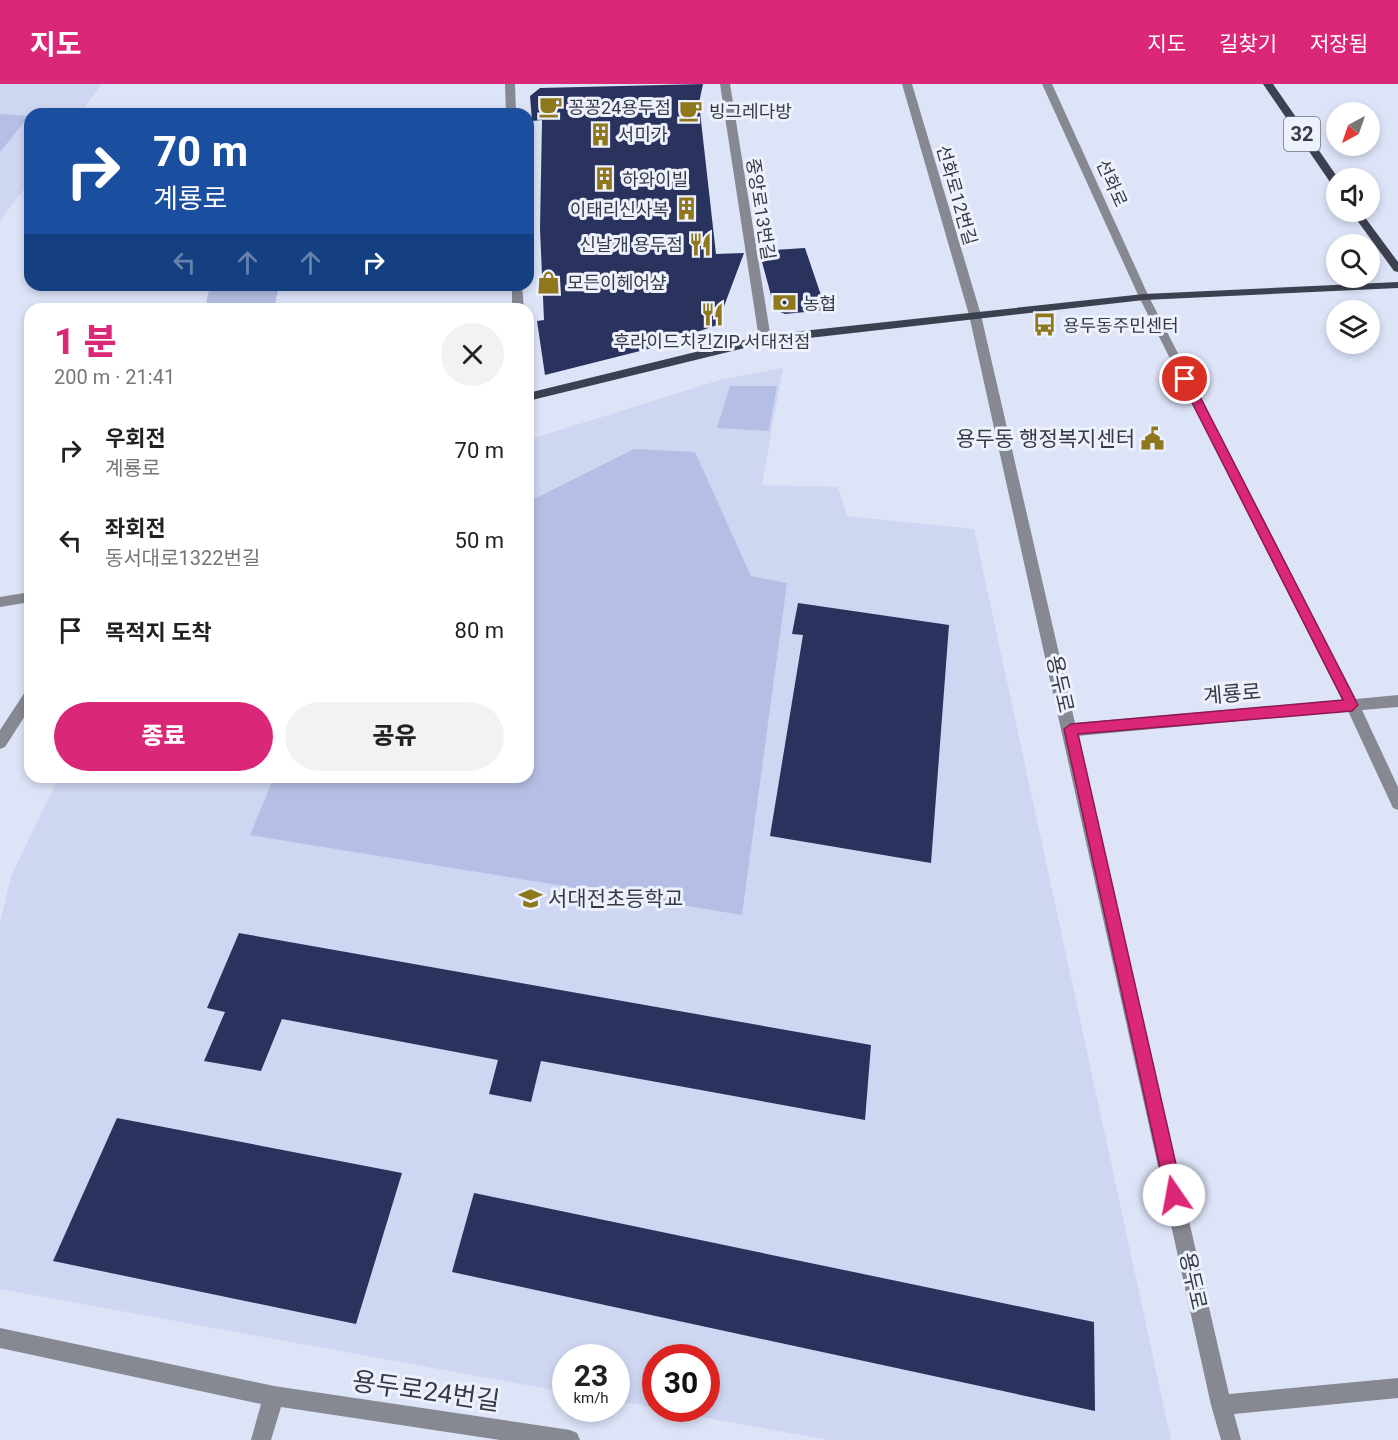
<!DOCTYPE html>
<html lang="ko">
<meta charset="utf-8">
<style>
body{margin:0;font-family:Roboto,"Noto Sans KR",sans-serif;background:#f2f2f2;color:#222;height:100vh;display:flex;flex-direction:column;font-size:22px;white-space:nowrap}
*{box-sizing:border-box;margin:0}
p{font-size:20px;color:#767676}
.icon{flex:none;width:33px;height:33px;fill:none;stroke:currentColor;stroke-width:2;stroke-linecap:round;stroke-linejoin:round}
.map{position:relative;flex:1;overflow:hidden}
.sheet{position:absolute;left:24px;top:219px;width:510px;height:480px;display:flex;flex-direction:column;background:#fff;border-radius:18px;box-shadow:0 3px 9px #0003}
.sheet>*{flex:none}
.hud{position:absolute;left:24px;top:24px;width:510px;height:183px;border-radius:18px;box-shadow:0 3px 9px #0003;background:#1a4fa0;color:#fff;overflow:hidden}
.needle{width:39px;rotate:220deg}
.tools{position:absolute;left:1326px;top:18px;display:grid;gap:12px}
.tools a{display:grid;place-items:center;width:54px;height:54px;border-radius:50%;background:#fff;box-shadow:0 3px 9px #0003;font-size:30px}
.speed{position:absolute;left:552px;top:1260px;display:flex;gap:12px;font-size:30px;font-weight:700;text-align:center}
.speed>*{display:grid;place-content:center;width:78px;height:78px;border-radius:50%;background:#fff;box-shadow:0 3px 9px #0003;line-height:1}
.speed small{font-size:15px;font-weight:400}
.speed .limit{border:9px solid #d22;background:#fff;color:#111}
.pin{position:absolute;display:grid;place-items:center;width:51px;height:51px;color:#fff;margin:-26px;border:3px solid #fff;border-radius:50%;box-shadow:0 2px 6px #0007}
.me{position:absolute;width:66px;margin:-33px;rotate:348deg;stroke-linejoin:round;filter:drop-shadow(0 0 4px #0008)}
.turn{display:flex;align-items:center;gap:21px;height:126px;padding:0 30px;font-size:27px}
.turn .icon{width:78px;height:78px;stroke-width:2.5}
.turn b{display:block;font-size:42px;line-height:51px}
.lanes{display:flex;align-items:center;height:57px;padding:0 30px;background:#0003;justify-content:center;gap:30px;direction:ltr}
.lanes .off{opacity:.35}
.round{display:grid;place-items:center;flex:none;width:63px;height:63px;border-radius:32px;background:#f2f2f2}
.overview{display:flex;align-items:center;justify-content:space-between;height:102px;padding:0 30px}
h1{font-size:36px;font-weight:800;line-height:45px;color:#db2777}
.cta{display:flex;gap:12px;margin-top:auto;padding:12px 30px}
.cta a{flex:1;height:69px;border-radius:36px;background:#db2777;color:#fff;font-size:24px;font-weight:800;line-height:69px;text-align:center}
.cta a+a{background:#f2f2f2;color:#222}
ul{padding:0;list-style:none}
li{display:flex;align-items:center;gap:18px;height:90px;padding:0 30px}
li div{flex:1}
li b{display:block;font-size:22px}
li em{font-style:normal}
header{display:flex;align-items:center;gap:36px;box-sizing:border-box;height:84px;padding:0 30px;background:#db2777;color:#fff}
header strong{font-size:28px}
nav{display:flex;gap:33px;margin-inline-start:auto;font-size:21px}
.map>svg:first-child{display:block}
</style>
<header>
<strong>지도</strong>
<nav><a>지도</a><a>길찾기</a><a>저장됨</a></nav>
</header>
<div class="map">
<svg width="1398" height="1356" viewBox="0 0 1398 1356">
<rect width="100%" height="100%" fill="#dde4f8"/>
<g fill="#ced6f1">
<polygon points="0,0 102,0 80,30 30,30 30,97 0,137"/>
<polygon points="783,284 762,401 838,403 847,432 974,445 1171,1356 829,1356 656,1325 706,1324 706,1274 656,1274 655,1324 617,1317 616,1274 566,1274 565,1308 0,1205 0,839 11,792 59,693 528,693 528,356 720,296"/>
</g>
<g fill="#b5bfe5">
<polygon points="0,30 29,32 0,68"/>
<polygon points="210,201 279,201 274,225 205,225"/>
<polygon points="730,302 777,302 769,347 717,344"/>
<polygon points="634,365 695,368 751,492 787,499 742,831 250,751 274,693 528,693 528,418"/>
</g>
<g fill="#2a335e">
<polygon points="703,0 699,19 716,170 744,169 717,241 648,265 545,291 537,237 544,236 540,145 542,36 532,37 530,12 540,4"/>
<polygon points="805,164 826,226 785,230 775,226 759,167"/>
<polygon points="798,519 949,541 931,779 770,752 803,551 792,550"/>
<polygon points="239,849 871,961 865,1036 541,977 531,1018 489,1010 498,976 282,935 261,987 204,977 225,928 207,924"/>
<polygon points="117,1034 402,1089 356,1240 53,1177"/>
<polygon points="474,1109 1094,1238 1095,1327 452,1188"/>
</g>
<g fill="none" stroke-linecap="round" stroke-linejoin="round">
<g fill="#878992" fill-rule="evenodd">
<polygon points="505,0 515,0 516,30 506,30"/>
<polygon points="720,0 730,0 771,255 765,259 759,255"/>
<polygon points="902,0 912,0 981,231 1075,639 1342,616 1139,213 1042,0 1052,0 1149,213 1356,615 1398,611 1398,623 1362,626 1398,703 1398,726 1393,724 1348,627 1077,652 1229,1310 1398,1294 1398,1314 1234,1330 1241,1356 1221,1356 1211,1321 969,231"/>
<polygon points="512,201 522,201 524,225 512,225"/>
<polygon points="30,508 30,518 0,523 0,513"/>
<polygon points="30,606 30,624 5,663 0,665 0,646 25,608"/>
<polygon points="0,1244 274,1302 570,1346 577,1349 580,1356 500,1356 281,1323 271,1356 251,1356 261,1320 0,1264"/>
</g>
<g fill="#3c414f" fill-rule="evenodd">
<polygon points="1263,0 1273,0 1338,94 1336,102 1332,101"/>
<polygon points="1351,128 1361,128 1398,178 1398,188 1394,187"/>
<polygon points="1398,198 1398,204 1144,216 765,259 528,317 528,309 765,251 1144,210"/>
</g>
</g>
<polygon fill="#db2777" stroke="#8e194d" stroke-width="1.5" points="1185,291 1191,295 1358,621 1352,627 1078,650 1183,1111 1180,1117 1174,1120 1168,1117 1166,1111 1064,645 1071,640 1343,616 1180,295"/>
<defs>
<symbol id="cafe-bare" viewBox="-9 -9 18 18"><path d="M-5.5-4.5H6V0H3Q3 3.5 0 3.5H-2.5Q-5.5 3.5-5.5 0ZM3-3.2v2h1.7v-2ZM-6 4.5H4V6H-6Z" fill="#8f771c" stroke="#edf1fe" stroke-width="2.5" paint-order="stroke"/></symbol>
<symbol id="building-bare" viewBox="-9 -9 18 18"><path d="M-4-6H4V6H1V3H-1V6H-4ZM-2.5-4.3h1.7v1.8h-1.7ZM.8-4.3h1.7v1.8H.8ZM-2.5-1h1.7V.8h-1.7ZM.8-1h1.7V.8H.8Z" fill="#8f771c" stroke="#edf1fe" stroke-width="2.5" paint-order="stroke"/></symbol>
<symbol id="restaurant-bare" viewBox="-9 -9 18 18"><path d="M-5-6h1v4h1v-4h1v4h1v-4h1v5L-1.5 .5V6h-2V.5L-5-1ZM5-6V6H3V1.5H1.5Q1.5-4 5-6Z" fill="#8f771c" stroke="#edf1fe" stroke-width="2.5" paint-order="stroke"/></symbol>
<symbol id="shop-bare" viewBox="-9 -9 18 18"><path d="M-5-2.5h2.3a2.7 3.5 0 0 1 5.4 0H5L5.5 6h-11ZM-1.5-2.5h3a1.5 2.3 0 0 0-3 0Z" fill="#8f771c" stroke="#edf1fe" stroke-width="2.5" paint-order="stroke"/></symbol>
<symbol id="bank-bare" viewBox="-9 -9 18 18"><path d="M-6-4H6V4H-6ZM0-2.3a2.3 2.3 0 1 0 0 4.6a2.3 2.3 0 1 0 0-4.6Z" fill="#8f771c" stroke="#edf1fe" stroke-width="2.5" paint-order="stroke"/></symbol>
<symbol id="bus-bare" viewBox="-9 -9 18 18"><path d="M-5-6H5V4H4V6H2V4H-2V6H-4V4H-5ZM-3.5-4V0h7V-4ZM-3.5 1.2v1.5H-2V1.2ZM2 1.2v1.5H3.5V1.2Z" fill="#8f771c" stroke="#edf1fe" stroke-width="2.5" paint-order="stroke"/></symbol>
<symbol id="civic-bare" viewBox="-9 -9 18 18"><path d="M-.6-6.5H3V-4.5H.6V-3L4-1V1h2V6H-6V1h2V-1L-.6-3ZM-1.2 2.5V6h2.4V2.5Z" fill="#8f771c" stroke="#edf1fe" stroke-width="2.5" paint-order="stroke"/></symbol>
<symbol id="school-bare" viewBox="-9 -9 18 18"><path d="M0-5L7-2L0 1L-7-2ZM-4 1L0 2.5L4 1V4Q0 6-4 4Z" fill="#8f771c" stroke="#edf1fe" stroke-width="2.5" paint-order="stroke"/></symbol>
</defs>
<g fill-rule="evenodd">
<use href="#cafe-bare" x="534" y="6" width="33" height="33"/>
<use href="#cafe-bare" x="674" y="10" width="33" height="33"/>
<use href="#building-bare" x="584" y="34" width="33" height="33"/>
<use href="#building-bare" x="588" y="78" width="33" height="33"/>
<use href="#building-bare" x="670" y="108" width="33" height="33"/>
<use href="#restaurant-bare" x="684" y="144" width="33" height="33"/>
<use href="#shop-bare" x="532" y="182" width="33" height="33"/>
<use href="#bank-bare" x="768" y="202" width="33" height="33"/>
<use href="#restaurant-bare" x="696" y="214" width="33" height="33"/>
<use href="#bus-bare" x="1028" y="224" width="33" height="33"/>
<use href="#civic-bare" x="1136" y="338" width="33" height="33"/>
<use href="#school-bare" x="514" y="798" width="33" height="33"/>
</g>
<g text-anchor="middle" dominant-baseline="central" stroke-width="6" stroke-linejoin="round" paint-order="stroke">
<g font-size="18" fill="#373a42" stroke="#edf1fe" text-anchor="start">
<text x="568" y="23">꽁꽁24용두점</text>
<text x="709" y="27">빙그레다방</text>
<text x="618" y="50">서미가</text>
<text x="622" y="95">하와이빌</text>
<text x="669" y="125" text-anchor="end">이태리신사복</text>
<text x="683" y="160" text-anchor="end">신날개 용두점</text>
<text x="567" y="198">모든이헤어샾</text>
<text x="803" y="219">농협</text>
<text x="1063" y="241">용두동주민센터</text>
<text x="712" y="257" text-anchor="middle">후라이드치킨ZIP 서대전점</text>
</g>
<g font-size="18" fill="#373a42" stroke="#edf1fe">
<text transform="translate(1112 99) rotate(66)">선화로</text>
<text transform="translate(957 111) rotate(74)">선화로12번길</text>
<text transform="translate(761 125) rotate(81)">중앙로13번길</text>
</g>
<rect fill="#edf1fe" stroke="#6e717a" stroke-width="1.5" x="1284" y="33" width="36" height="34" rx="4.5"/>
<g font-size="20" font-weight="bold" fill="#373a42">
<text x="1302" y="50">32</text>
</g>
<g font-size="21" fill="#373a42" stroke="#edf1fe" text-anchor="end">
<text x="1135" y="355">용두동 행정복지센터</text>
<text x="548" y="815" text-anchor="start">서대전초등학교</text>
</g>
<g font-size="21" fill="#373a42" stroke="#edf1fe">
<text transform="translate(1060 600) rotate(77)">용두로</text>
<text transform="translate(1232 610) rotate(-5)">계룡로</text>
<text transform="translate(1193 1197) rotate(77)">용두로</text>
</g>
<g font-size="26" fill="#373a42" stroke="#edf1fe">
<text transform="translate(426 1307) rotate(8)">용두로24번길</text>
</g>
</g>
</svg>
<div class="tools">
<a><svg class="needle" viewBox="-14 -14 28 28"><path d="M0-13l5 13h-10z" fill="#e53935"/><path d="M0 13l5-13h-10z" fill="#767676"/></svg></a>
<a><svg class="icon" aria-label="sound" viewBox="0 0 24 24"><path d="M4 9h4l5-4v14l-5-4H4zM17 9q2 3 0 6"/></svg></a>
<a><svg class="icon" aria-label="search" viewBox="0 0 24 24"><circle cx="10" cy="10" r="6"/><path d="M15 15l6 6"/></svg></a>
<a><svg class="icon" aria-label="layers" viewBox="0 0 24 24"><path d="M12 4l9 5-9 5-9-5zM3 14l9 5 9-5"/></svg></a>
</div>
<div class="speed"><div>23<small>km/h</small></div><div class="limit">30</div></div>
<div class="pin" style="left:1185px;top:295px;background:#d93025"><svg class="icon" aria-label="arrive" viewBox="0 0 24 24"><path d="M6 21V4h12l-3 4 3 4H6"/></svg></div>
<svg class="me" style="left:1174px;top:1111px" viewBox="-20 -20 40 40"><circle r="19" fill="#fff"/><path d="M0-13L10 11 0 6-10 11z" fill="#db2777"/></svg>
<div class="hud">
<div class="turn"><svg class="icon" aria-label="right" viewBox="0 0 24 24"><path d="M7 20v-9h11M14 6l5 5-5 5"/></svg><div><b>70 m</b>계룡로</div></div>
<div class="lanes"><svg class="icon off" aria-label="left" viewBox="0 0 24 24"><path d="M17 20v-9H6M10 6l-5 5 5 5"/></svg><svg class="icon off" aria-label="ahead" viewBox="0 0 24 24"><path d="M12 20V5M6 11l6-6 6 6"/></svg><svg class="icon off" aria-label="ahead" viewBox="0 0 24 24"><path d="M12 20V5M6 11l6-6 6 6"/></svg><svg class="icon" aria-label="right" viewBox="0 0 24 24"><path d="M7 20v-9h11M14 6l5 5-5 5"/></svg></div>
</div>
<section class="sheet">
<div class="overview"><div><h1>1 분</h1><p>200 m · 21:41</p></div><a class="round"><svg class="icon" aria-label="close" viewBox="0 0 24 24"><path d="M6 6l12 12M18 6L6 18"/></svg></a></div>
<ul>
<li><svg class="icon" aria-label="right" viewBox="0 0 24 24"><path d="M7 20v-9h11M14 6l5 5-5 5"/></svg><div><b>우회전</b><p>계룡로</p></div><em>70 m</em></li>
<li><svg class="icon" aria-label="left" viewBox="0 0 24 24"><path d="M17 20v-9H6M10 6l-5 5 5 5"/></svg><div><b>좌회전</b><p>동서대로1322번길</p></div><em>50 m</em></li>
<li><svg class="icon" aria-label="arrive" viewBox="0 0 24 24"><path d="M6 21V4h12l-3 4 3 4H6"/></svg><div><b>목적지 도착</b></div><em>80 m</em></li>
</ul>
<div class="cta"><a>종료</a><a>공유</a></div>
</section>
</div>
